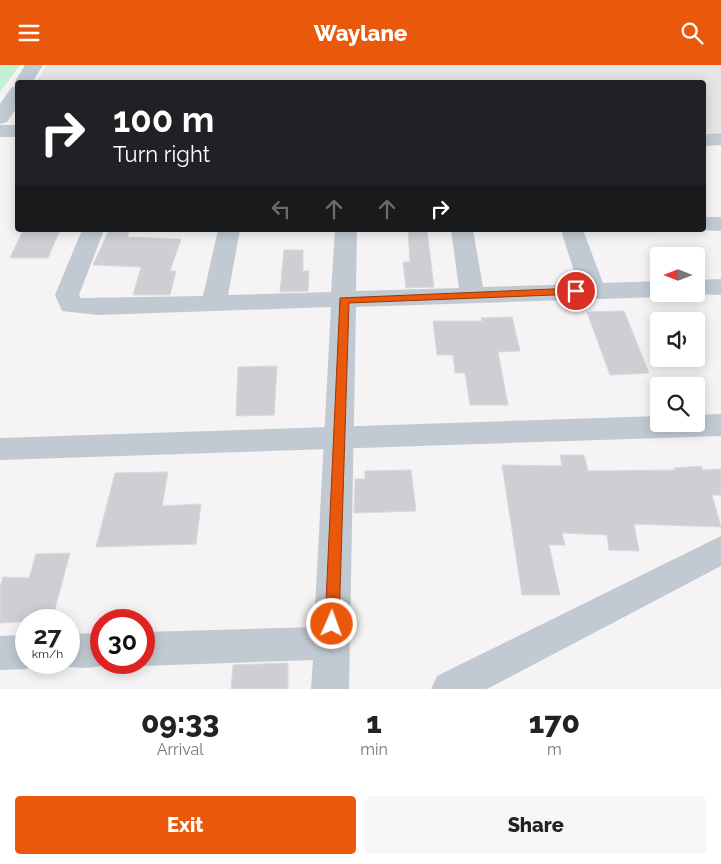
<!DOCTYPE html>
<style>
body{margin:0;font-family:Raleway,sans-serif;background:#f6f6f6;color:#222;height:100vh;display:flex;flex-direction:column;font-size:19px;white-space:nowrap}
*{box-sizing:border-box;margin:0}
p{font-size:16px;color:#767676}
.icon{flex:none;width:28px;height:28px;fill:none;stroke:currentColor;stroke-width:2;stroke-linecap:round;stroke-linejoin:round}
.map{position:relative;height:624px;overflow:hidden}
.side{display:flex;flex-direction:column;background:#fff;flex:1}
.side>*{flex:none}
.banner{position:absolute;left:15px;top:15px;width:691px;height:152px;border-radius:5px;box-shadow:0 2px 12px #0003;background:#202124;color:#fff;overflow:hidden}
.needle{width:32px;rotate:270deg}
.controls{position:absolute;left:650px;top:182px;display:grid;gap:10px}
.controls a{display:grid;place-items:center;width:55px;height:55px;border-radius:5px;background:#fff;box-shadow:0 2px 12px #0003;font-size:25px}
.speed{position:absolute;left:15px;top:544px;display:flex;gap:10px;font-size:25px;font-weight:700;text-align:center}
.speed>*{display:grid;place-content:center;width:65px;height:65px;border-radius:50%;background:#fff;box-shadow:0 2px 12px #0003;line-height:1}
.speed small{font-size:12px;font-weight:400}
.speed .limit{border:8px solid #d22;background:#fff;color:#111}
.pin{position:absolute;display:grid;place-items:center;width:42px;height:42px;color:#fff;margin:-21px;border:2px solid #fff;border-radius:50%;box-shadow:0 1px 5px #0007}
.me{position:absolute;width:55px;margin:-28px;rotate:2deg;stroke-linejoin:round;filter:drop-shadow(0 0 4px #0008)}
.turn{display:flex;align-items:center;gap:18px;height:105px;padding:0 15px;font-size:22px}
.turn .icon{width:65px;height:65px;stroke-width:2.5}
.turn b{display:block;font-size:35px;line-height:42px}
.lanes{display:flex;align-items:center;height:48px;padding:0 15px;background:#0003;justify-content:center;gap:25px;direction:ltr}
.lanes .off{opacity:.35}
.eta{display:flex;justify-content:space-evenly;align-items:center;height:85px;text-align:center}
.eta b{font-size:30px;font-weight:800;line-height:35px}
.primary-button{display:flex;gap:10px;margin-top:auto;padding:10px 15px}
.primary-button a{flex:1;height:58px;border-radius:5px;background:#ea580c;color:#fff;font-size:20px;font-weight:800;line-height:58px;text-align:center}
.primary-button a+a{background:#f6f6f6;color:#222}
header{display:flex;justify-content:space-between;align-items:center;height:65px;padding:0 15px;background:#ea580c;color:#fff;font-size:22px;font-weight:800}
.map>svg:first-child{display:block}
</style>
<header><svg class="icon" aria-label="menu" viewBox="0 0 24 24"><path d="M4 6h16M4 12h16M4 18h16"/></svg>Waylane<svg class="icon" aria-label="search" viewBox="0 0 24 24"><circle cx="10" cy="10" r="6"/><path d="M15 15l6 6"/></svg></header>
<div class="map">
<svg width="721" height="624" viewBox="0 0 721 624">
<rect width="100%" height="100%" fill="#f5f3f3"/>
<polygon fill="#e6e4e5" points="47,0 721,0 721,67 704,68 704,18 36,17"/>
<polygon fill="#c3f1d5" points="0,0 20,0 0,27"/>
<g fill="#cdcfd5" stroke="#d7d9de">
<polygon points="23,165 60,165 48,193 10,193"/>
<polygon points="109,165 130,165 127,172 181,174 170,206 176,206 170,230 133,230 141,202 93,200"/>
<polygon points="408,165 427,165 434,222 406,223 403,197 410,197"/>
<polygon points="284,185 303,185 303,206 309,206 308,226 280,227"/>
<polygon points="624,246 649,308 610,310 587,247"/>
<polygon points="512,252 520,286 498,287 508,340 470,340 465,308 455,308 453,290 437,290 433,256 482,256 481,253"/>
<polygon points="277,301 274,350 236,351 238,302"/>
<polygon points="560,390 584,390 588,406 675,405 674,403 701,401 703,405 721,404 721,430 712,430 721,462 634,459 639,486 609,485 607,470 562,468 565,480 549,480 560,530 522,530 502,400 562,401"/>
<polygon points="411,405 416,446 354,448 355,414 365,414 365,406"/>
<polygon points="168,407 162,441 201,439 196,479 96,482 115,408"/>
<polygon points="70,488 52,555 0,558 0,522 3,512 29,513 36,489"/>
<polygon points="288,598 288,624 231,624 233,600"/>
</g>
<g fill="none" stroke-linecap="round" stroke-linejoin="round">
<g fill="#c1cad2" fill-rule="evenodd">
<rect x="0" y="60" width="18" height="12"/>
<polygon points="721,68 721,80 704,81 704,69"/>
<polygon points="704,152 721,152 721,166 701,165 704,165"/>
<polygon points="82,165 104,165 79,230 81,233 203,231 218,165 240,165 228,230 331,227 335,165 357,165 356,226 459,223 451,165 473,165 483,222 578,219 561,165 583,165 603,218 659,216 659,229 668,229 659,232 356,242 349,624 311,624 313,595 144,601 136,598 144,598 144,567 314,562 331,242 98,250 62,246 55,230"/>
<polygon points="721,214 721,230 689,229 696,229 696,215"/>
<polygon points="721,471 721,501 487,624 431,624 437,611"/>
<path d="M 101,568 L 101,598 L 112,598 C 94,604 74,605 56,598 L 69,598 L 69,569 Z"/>
<polygon points="26,570 26,598 39,599 26,604 0,605 0,571"/>
</g>
<g fill="#c1cad2" fill-rule="evenodd">
<polygon points="25,0 43,0 32,18 18,18 18,41 7,57 0,59 0,39 12,22 16,21 14,18"/>
<polygon points="721,349 721,371 0,395 0,373 659,351 659,359 696,359 696,350"/>
</g>
</g>
<polygon fill="#ea580c" stroke="#983908" points="576,223 581,226 579,229 349,238 339,559 337,564 332,566 327,564 325,559 340,233"/>
</svg>
<div class="controls">
<a><svg class="needle" viewBox="-14 -14 28 28"><path d="M0-13l5 13h-10z" fill="#e53935"/><path d="M0 13l5-13h-10z" fill="#767676"/></svg></a>
<a><svg class="icon" aria-label="sound" viewBox="0 0 24 24"><path d="M4 9h4l5-4v14l-5-4H4zM17 9q2 3 0 6"/></svg></a>
<a><svg class="icon" aria-label="search" viewBox="0 0 24 24"><circle cx="10" cy="10" r="6"/><path d="M15 15l6 6"/></svg></a>
</div>
<div class="speed"><div>27<small>km/h</small></div><div class="limit">30</div></div>
<div class="pin" style="left:576px;top:226px;background:#d93025"><svg class="icon" aria-label="arrive" viewBox="0 0 24 24"><path d="M6 21V4h12l-3 4 3 4H6"/></svg></div>
<svg class="me" style="left:332px;top:559px" viewBox="-20 -20 40 40"><circle r="17" fill="#ea580c" stroke="#fff" stroke-width="3"/><path d="M0-11L8 9 0 5-8 9z" fill="#fff"/></svg>
<div class="banner">
<div class="turn"><svg class="icon" aria-label="right" viewBox="0 0 24 24"><path d="M7 20v-9h11M14 6l5 5-5 5"/></svg><div><b>100 m</b>Turn right</div></div>
<div class="lanes"><svg class="icon off" aria-label="left" viewBox="0 0 24 24"><path d="M17 20v-9H6M10 6l-5 5 5 5"/></svg><svg class="icon off" aria-label="ahead" viewBox="0 0 24 24"><path d="M12 20V5M6 11l6-6 6 6"/></svg><svg class="icon off" aria-label="ahead" viewBox="0 0 24 24"><path d="M12 20V5M6 11l6-6 6 6"/></svg><svg class="icon" aria-label="right" viewBox="0 0 24 24"><path d="M7 20v-9h11M14 6l5 5-5 5"/></svg></div>
</div>
</div>
<section class="side">
<div class="eta">
<div><b>09:33</b><p>Arrival</p></div>
<div><b>1</b><p>min</p></div>
<div><b>170</b><p>m</p></div>
</div>
<div class="primary-button"><a>Exit</a><a>Share</a></div>
</section>
